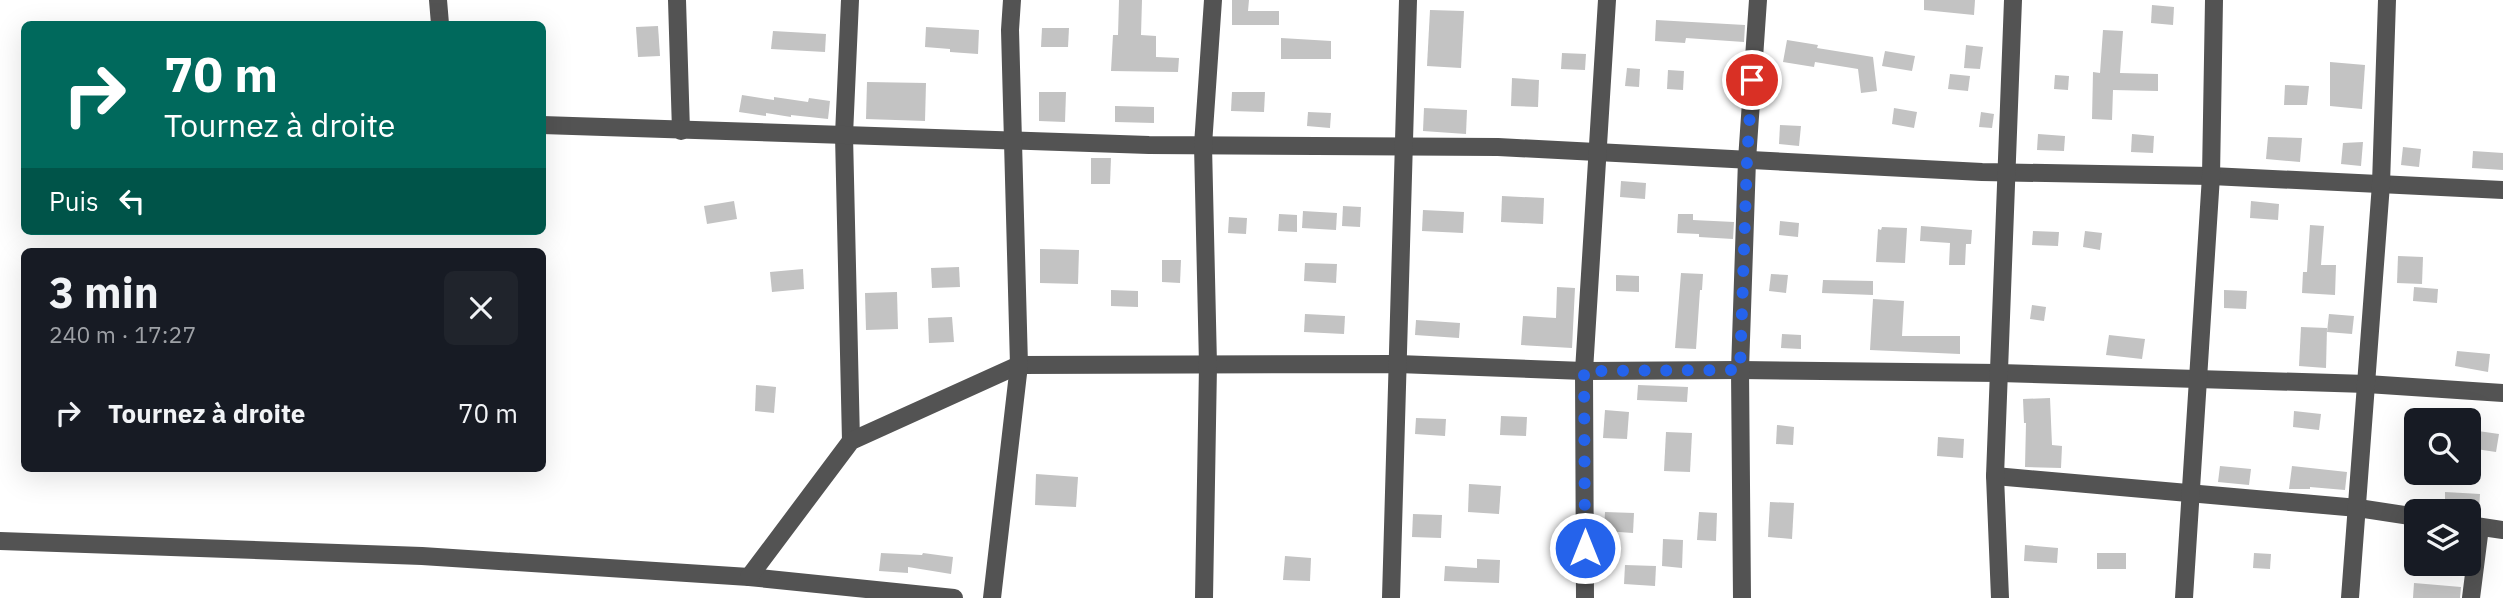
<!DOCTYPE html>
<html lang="fr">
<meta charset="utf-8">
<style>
body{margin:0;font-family:"IBM Plex Sans",sans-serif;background:#20242c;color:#f1f3f6;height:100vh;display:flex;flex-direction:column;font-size:26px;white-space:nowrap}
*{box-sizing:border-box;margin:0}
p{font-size:23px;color:#9ea1a6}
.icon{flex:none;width:38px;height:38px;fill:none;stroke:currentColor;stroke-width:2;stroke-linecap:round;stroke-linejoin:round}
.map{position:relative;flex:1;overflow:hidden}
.details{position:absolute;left:21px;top:248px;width:525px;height:224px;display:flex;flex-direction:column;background:#171b24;border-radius:10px;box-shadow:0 7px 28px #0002}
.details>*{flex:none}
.guide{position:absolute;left:21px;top:21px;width:525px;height:214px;border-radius:10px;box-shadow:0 7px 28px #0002;background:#00695c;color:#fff;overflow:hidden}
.fabs{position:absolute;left:2404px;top:408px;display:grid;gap:14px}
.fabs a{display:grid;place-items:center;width:77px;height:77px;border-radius:10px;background:#171b24;box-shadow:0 7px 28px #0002;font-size:35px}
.pin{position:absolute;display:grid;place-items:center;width:60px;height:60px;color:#fff;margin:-30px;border:4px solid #fff;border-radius:50%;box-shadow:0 2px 7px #0007}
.me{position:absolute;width:77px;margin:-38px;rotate:0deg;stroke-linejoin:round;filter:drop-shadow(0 0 5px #0008)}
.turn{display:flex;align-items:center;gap:24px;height:147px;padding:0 28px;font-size:32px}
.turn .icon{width:91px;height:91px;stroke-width:2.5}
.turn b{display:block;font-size:49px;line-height:60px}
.then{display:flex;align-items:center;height:66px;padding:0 28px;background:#0003;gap:14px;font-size:26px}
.round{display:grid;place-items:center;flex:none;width:74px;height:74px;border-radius:10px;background:#20242c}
.headline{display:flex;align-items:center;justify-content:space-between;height:119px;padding:0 28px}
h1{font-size:42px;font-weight:700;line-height:52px}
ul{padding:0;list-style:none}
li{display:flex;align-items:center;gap:21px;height:91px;padding:0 28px}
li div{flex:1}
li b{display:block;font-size:26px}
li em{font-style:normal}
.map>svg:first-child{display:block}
</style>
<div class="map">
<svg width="2503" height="598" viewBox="0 0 2503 598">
<rect width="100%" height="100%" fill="#fff"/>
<g fill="#c3c3c3">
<polygon points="1119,0 1142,0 1141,35 1156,36 1156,57 1179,58 1178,72 1111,71 1113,35 1118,35"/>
<polygon points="1232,0 1249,0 1248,11 1279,11 1279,25 1232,25"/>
<polygon points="1924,0 1975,0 1974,15 1924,10"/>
<polygon points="2152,5 2174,7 2173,25 2151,23"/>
<polygon points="1430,10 1464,11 1461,68 1427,66"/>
<polygon points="1656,20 1745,25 1744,42 1686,38 1685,43 1655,41"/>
<polygon points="658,26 660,56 638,57 636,27"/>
<polygon points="926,27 979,30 978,54 950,52 950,49 925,47"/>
<polygon points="1042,28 1069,28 1068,47 1041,47"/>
<polygon points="2103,30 2123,31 2120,73 2158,74 2158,91 2113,90 2112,120 2092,119 2093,72 2100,73"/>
<polygon points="773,31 826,34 825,52 771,49"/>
<polygon points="1281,38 1331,41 1331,59 1281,59"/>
<polygon points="1787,40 1818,45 1817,48 1873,57 1877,91 1861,93 1858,69 1815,62 1814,67 1783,62"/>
<polygon points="1966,45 1983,47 1980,69 1964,68"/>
<polygon points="1885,51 1915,56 1912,71 1882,66"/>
<polygon points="1562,53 1586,54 1585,70 1561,69"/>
<polygon points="2330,62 2365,65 2362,109 2330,106"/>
<polygon points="1627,68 1640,69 1639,87 1625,86"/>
<polygon points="1668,70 1684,71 1683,90 1667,89"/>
<polygon points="1950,74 1970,76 1968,91 1948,89"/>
<polygon points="2055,75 2069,76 2068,90 2054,89"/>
<polygon points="1512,78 1539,80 1538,107 1511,106"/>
<polygon points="867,82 926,83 925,121 866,119"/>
<polygon points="2285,85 2309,86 2307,105 2284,105"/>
<polygon points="1039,92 1066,92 1065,122 1039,121"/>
<polygon points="1232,92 1265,92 1264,112 1231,111"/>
<polygon points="742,95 774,100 774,97 808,102 809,98 830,101 828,119 791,115 791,117 766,113 766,116 739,112"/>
<polygon points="1115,106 1154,107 1154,123 1115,122"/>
<polygon points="1424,108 1467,110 1466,134 1423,131"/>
<polygon points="1894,108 1917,112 1914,128 1892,124"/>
<polygon points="1308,112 1331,113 1330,128 1307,126"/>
<polygon points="1981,112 1994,114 1992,128 1979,127"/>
<polygon points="1780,125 1801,126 1799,146 1779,144"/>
<polygon points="2038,134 2065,136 2064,151 2037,150"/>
<polygon points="2132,134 2154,136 2153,153 2131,152"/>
<polygon points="2268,137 2302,138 2300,162 2266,159"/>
<polygon points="2363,142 2361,166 2341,164 2343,143"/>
<polygon points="2403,147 2421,149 2419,167 2401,165"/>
<polygon points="2473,151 2503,153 2503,170 2472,168"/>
<polygon points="1091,158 1111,158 1110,184 1091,184"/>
<polygon points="1621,181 1646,183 1645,199 1620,197"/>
<polygon points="1502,196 1544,198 1543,224 1501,222"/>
<polygon points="734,201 737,219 707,224 704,206"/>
<polygon points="2251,201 2279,204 2278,220 2250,218"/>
<polygon points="1343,206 1361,207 1360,227 1342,226"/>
<polygon points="1423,210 1464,212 1463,233 1422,231"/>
<polygon points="1303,211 1337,213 1336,230 1302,228"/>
<polygon points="1279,214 1297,215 1297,232 1278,231"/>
<polygon points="1678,214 1693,214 1693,220 1734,222 1733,239 1699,237 1699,234 1677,233"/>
<polygon points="1229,217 1247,218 1246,234 1228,233"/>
<polygon points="1780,221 1799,223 1798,237 1779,235"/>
<polygon points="2310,225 2324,226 2321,265 2336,265 2335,295 2302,293 2303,272 2307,272"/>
<polygon points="1921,226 1972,230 1971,244 1966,244 1965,265 1949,265 1950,243 1920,241"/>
<polygon points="1882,227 1907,228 1905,263 1876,262 1878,229 1881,230"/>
<polygon points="2033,231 2059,232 2058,246 2032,245"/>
<polygon points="2085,231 2102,233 2100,250 2083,247"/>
<polygon points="1040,249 1079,250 1078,284 1040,283"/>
<polygon points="2398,256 2423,257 2422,284 2397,283"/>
<polygon points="1162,260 1181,260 1180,283 1162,282"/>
<polygon points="1305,263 1337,264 1336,283 1304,281"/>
<polygon points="959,267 960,287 932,288 931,268"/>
<polygon points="803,269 804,289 772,292 770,272"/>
<polygon points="1681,273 1703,274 1702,290 1700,290 1696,349 1675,348"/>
<polygon points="1771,274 1788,275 1786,293 1769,291"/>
<polygon points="1616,275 1639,276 1639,292 1616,291"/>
<polygon points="1823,280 1873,281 1873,295 1822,293"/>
<polygon points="1557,287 1575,288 1572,348 1521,345 1523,316 1556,318"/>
<polygon points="2414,287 2438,289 2437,303 2413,301"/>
<polygon points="1111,290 1138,291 1138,307 1111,306"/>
<polygon points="2224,290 2247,291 2246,309 2224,308"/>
<polygon points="897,292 898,329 866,330 865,293"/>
<polygon points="1873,299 1904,301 1902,336 1960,336 1960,354 1870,350"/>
<polygon points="2032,305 2046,307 2044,321 2030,319"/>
<polygon points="1305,314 1345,316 1344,334 1304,332"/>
<polygon points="2329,314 2354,316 2352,334 2327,332"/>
<polygon points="952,317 954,342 929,343 928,318"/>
<polygon points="1416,320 1460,323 1459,338 1415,335"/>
<polygon points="2301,327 2327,328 2326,368 2299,366"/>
<polygon points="1782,334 1801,335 1801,349 1781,348"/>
<polygon points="2109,335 2145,339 2142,359 2106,355"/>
<polygon points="2457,351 2490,354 2488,372 2455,366"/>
<polygon points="756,385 776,387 774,413 755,411"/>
<polygon points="1638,385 1688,387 1687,402 1637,400"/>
<polygon points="2050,398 2052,445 2062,446 2061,468 2025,467 2026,423 2024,423 2023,399"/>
<polygon points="1605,410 1629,412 1627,439 1603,438"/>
<polygon points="2294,411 2321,414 2319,430 2293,427"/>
<polygon points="1501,416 1527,417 1526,436 1500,435"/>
<polygon points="1416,418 1446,419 1445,436 1415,434"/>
<polygon points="1777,425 1794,427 1793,445 1776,444"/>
<polygon points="2478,431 2499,434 2496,452 2476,449"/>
<polygon points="1666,432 1692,433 1690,472 1664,471"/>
<polygon points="1938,437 1964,439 1963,458 1937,456"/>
<polygon points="2220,466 2251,469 2249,485 2218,482"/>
<polygon points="2292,466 2347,472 2345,490 2310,487 2310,489 2289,489"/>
<polygon points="1036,474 1078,477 1076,507 1035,505"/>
<polygon points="1469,484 1501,486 1499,514 1468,512"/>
<polygon points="2445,492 2480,494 2479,509 2445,508"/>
<polygon points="1770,502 1794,503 1792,539 1768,537"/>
<polygon points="1605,512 1634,513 1633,533 1604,531"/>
<polygon points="1699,512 1717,513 1716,541 1697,540"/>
<polygon points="1413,514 1442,515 1441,538 1412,537"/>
<polygon points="1663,539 1683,540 1682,568 1662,566"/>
<polygon points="2025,545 2058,548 2057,563 2024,561"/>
<polygon points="881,553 922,555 923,553 953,557 951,574 908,567 908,573 879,571"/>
<rect x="2097" y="553" width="29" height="16"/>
<polygon points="2254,553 2271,554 2270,569 2253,568"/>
<polygon points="1285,556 1311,558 1310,581 1283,580"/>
<polygon points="1477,559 1500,560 1499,583 1444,581 1445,566 1477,568"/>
<polygon points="1625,565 1656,566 1655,586 1624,584"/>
<polygon points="2414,583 2461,587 2460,598 2413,598"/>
</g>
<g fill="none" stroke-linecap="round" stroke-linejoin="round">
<g stroke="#535353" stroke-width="18">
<polyline points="438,0 440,24"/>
<polyline points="677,0 681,131"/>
<polyline points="850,0 844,135 851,441"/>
<polyline points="542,125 1149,145 1498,147 1982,172 2211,176 2503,190"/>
<polyline points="1995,476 2358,508 2417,517"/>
<polyline points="2469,525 2503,530"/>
<polyline points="0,541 422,556 749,577 954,598"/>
<polyline points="749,577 851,441 1019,365 1398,364 1584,371 1740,370 1999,373 2367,384 2503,393"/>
<polyline points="992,598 1019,365 1010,30 1012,0"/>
<polyline points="1204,598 1208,365 1203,145 1213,0"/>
<polyline points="1391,598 1408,0"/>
<polyline points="1585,598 1584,371 1607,0"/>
<polyline points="1742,598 1740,370 1747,160 1758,0"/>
<polyline points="2000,598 1995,476 2013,0"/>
<polyline points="2184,598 2211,176 2214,0"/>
<polyline points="2350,598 2381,184 2387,0"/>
<polyline points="2471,598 2480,527"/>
</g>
</g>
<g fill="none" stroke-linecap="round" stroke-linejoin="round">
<polyline stroke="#2563eb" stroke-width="12" stroke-dasharray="0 21.6" points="1585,548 1584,371 1740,370 1747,160 1752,80"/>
</g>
</svg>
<div class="fabs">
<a><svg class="icon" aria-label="search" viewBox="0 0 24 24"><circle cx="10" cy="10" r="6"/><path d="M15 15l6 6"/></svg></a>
<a><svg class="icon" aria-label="layers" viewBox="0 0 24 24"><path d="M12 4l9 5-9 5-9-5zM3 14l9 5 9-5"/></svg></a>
</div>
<div class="pin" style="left:1752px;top:80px;background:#d93025"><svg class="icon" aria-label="arrive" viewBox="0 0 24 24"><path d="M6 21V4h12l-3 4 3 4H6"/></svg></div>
<svg class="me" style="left:1585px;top:548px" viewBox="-20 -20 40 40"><circle r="17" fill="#2563eb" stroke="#fff" stroke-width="3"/><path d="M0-11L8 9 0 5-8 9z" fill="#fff"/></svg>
<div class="guide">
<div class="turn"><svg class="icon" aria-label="right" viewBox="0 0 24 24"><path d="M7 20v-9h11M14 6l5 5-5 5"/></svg><div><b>70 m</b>Tournez à droite</div></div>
<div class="then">Puis<svg class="icon" aria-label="left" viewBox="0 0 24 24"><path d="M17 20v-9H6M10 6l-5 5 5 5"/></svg></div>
</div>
<section class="details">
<div class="headline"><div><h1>3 min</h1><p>240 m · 17:27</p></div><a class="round"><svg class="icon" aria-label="close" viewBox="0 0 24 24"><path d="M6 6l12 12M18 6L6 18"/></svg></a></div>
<ul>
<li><svg class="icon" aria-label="right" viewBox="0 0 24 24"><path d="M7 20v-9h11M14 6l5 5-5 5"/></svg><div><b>Tournez à droite</b></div><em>70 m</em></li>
</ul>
</section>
</div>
